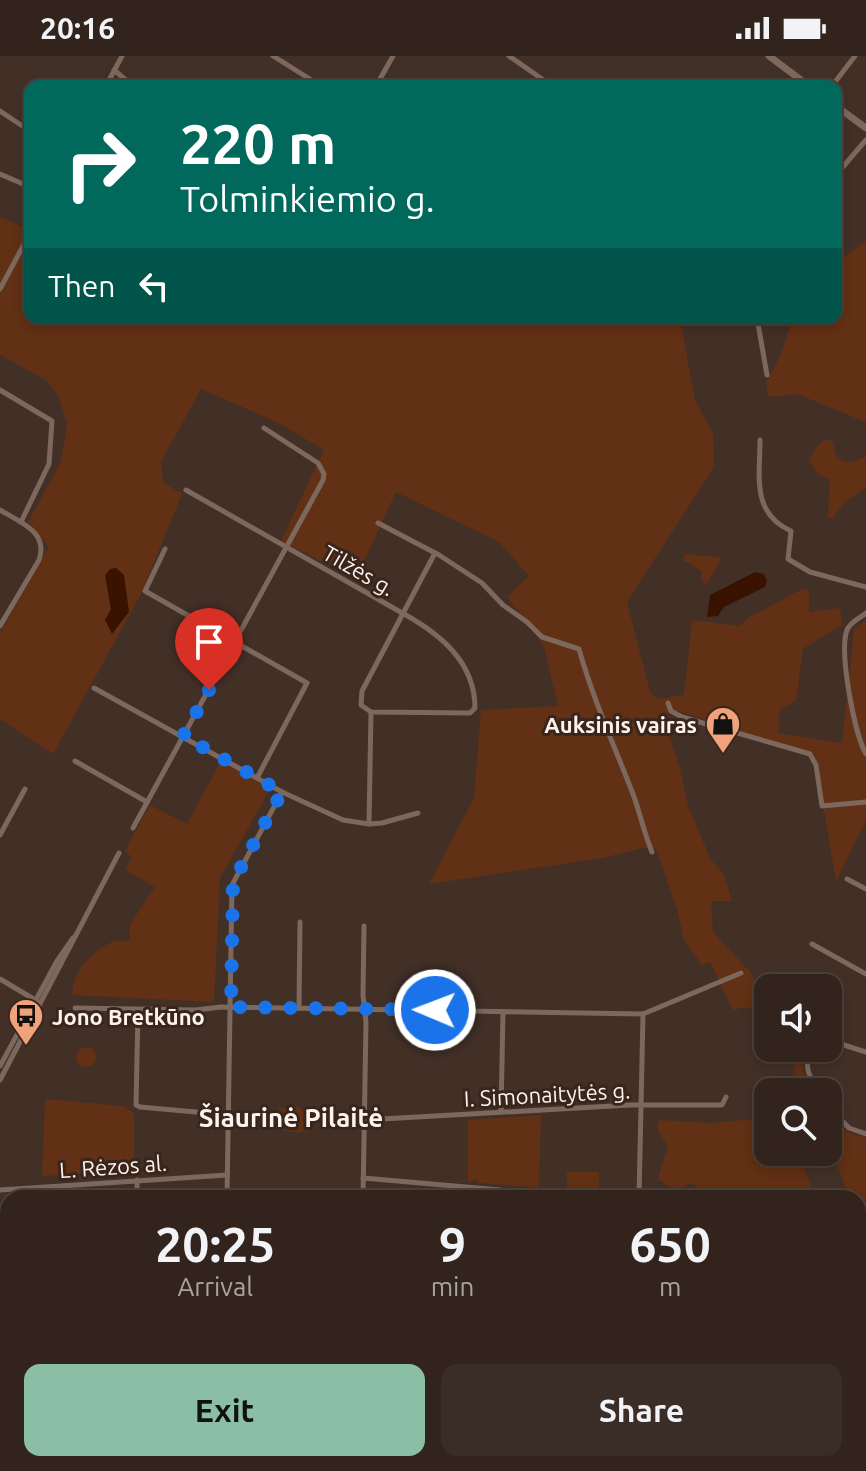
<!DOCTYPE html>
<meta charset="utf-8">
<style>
body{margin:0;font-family:Ubuntu,sans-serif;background:#3a2c26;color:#f1f3f6;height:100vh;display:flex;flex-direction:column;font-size:30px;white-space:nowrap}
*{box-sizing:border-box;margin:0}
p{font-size:26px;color:#a8a4a4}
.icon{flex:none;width:44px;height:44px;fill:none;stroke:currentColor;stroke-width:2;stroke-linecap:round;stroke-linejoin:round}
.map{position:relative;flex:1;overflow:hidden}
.side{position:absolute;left:0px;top:1134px;width:866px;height:282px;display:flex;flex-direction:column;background:#32241d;border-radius:24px 24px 0 0;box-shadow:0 4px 12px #0003,0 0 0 2px #4d413b}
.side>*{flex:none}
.banner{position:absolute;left:24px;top:24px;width:818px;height:244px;border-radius:16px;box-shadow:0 4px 12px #0003,0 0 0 2px #4d413b;background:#00695c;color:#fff;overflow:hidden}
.fabs{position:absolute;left:754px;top:918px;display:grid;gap:16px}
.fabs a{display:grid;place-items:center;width:88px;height:88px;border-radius:16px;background:#32241d;box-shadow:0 4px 12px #0003,0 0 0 2px #4d413b;font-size:40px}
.pin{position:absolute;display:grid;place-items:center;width:68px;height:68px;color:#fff;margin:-82px -34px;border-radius:50% 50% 50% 0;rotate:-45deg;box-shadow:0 0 8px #0007}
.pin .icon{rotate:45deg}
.me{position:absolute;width:88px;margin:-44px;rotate:271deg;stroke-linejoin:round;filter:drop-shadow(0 0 6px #0008)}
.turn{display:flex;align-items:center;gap:28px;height:168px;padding:0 24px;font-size:36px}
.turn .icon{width:104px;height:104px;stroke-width:2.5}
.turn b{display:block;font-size:56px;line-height:68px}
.then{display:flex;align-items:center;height:76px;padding:0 24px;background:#0003;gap:16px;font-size:30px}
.eta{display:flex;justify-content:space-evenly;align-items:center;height:136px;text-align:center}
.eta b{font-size:48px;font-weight:700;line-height:56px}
.cta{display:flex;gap:16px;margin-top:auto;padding:16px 24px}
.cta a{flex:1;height:92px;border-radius:16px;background:#8abfa5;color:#111;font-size:32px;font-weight:700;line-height:92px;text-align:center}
.cta a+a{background:#3a2c26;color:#f1f3f6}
.status{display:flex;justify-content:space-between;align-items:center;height:56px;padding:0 40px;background:#32241d;direction:ltr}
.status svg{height:22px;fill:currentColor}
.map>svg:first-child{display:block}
</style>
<div class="status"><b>20:16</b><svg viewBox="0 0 49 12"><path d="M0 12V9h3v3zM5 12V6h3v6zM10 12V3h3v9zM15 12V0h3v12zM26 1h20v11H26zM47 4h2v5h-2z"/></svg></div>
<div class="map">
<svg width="866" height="1415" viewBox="0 0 866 1415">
<rect width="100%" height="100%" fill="#423027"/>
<g fill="#623014">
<polygon points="0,161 30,174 30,262 680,262 695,344 713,378 714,411 627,546 650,636 658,643 684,639 692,564 740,570 748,562 802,533 809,535 809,556 840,552 842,569 803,593 796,645 780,653 778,677 842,687 854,574 866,564 866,764 836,826 815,699 678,655 662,658 680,712 688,750 711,804 724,818 732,845 711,845 713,876 750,916 768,950 768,956 745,951 733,954 710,906 702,909 684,884 677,853 656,793 642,792 602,802 429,828 474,742 481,654 558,650 544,590 507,541 529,520 499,486 396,436 356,522 281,485 324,394 279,367 201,333 161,406 163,426 182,438 142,536 53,698 0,663 0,577 49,491 28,466 61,406 67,369 58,339 46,324 0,299"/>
<polygon points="866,185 866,366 797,338 768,341 766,327 781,298 793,262 836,262 836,207"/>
<polygon points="825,383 834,386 834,397 843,406 851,406 866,401 866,431 844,447 832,463 828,461 830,424 818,418 809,404 815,393"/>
<polygon points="685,498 718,501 721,504 706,529 701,523 702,515 683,504"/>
<path d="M 221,705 L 270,733 L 220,822 L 214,946 L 73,939 C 69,918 96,890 116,885 C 121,884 125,885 130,885 L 130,868 L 155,831 L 125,814 L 132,802 L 125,794 L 150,749 L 187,768 Z"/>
<circle cx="86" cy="1001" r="10"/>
<path d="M 798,992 L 806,992 C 798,1007 805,1021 811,1036 L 805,1036 C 796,1018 788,1011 798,992 Z"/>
<polygon points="45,1043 123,1050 134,1057 134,1115 42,1120"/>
<path d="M 299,1051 L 313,1062 L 312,1073 C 304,1078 286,1077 279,1071 L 278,1053 Z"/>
<polygon points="541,1059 539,1132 478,1127 478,1123 468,1126 468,1064"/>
<polygon points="828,1060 844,1075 866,1082 866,1210 858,1171 858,1142 849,1142 828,1082"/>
<path d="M 768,1062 L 768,1096 L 797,1096 L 816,1142 C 773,1142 728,1150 690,1127 L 676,1136 L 658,1123 L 668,1090 L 657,1073 L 659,1064 L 712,1067 Z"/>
<polygon points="567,1116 599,1116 599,1138 567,1135"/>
<rect x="235" y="1408" width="112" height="7"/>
<polygon points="476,1408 552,1408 565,1415 490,1415"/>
</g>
<g fill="#3a1300">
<polygon points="116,512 124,519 129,556 112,578 105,564 111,553 105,519 110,513"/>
<polygon points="755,516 764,518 767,525 765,531 724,551 718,560 707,561 710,539"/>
</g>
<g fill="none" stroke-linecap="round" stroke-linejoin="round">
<g stroke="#7d685e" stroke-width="5">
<polyline points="273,0 321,30"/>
<polyline points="509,0 552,30"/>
<polyline points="114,14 133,30"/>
<polyline points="106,30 122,0"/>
<polyline points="376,30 393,0"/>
<polyline points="832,30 855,0"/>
<polyline points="0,55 24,71"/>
<polyline points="0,118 30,131"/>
<polyline points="836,119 866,84"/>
<polyline points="0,233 30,177"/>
<polyline points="757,262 767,319"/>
<polyline points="0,334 52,365 49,408 21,466"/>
<path d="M 760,384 C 760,420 751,457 791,475 L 788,503 L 810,516 L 866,531"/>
<path d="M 186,434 L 404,558 C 440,578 475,606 475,652 L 470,657 L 371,656 L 361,649 L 362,635 L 435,497"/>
<path d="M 0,454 C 20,466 49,476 39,504 L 0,570"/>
<path d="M 378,467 L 439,499 L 482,527 L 503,549 L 527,566 L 542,581 L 579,593 C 593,643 614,689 633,738 C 640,757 644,777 652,796"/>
<polyline points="165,493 145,535 307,627 257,722"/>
<path d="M 866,557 C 860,562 850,566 847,574 C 839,596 854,677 866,698"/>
<polyline points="94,632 282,736 343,764 369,768 382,767 418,757"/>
<polyline points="668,647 671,655 682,661 810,698 816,709 822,750 866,746"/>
<polyline points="75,705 147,746"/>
<polyline points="369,768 371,656"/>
<polyline points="133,772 323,424 324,418 318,407 264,372"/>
<polyline points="0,779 25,733"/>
<polyline points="847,823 866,833"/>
<polyline points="812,888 866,918"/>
<polyline points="0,923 37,945"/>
<polyline points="75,952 196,954 221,951 643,958 741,917"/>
<polyline points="299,952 300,866"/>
<polyline points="138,955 136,1049 140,1051 229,1059"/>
<polyline points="828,988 844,989 866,996"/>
<path d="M 817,992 C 800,1005 809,1020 818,1036"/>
<polyline points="0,1010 57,905 73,882"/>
<polyline points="0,1024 119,797"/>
<polyline points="828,1050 849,1072 866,1078"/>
<polyline points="501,1056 503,956"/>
<polyline points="364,1064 630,1049 722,1049 726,1041"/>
<polyline points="363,1122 500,1134 499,1142"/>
<polyline points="0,1134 227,1119"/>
<polyline points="137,1142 137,1124"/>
<polyline points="227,1142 232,829 282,736"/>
<polyline points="363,1142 366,966 363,939 364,870"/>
<polyline points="639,1142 643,958"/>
<polyline points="0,1222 8,1222"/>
<polyline points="858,1321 865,1330 863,1337 858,1341"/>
<polyline points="0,1393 8,1393"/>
<polyline points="219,1415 219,1408"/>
<polyline points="360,1415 360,1408"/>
<polyline points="635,1415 635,1408"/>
<polyline points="789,1415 789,1408"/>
<polyline points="854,1415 854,1408"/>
</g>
<g stroke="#7d685e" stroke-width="7">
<polyline points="769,0 809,30"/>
<polyline points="836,50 866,72"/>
</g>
<g stroke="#cb8662" stroke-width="8">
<polyline points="0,1346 8,1346"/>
<polyline points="0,1366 8,1366"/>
<polyline points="465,1408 480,1415"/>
<polyline points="562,1408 576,1415"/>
</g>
</g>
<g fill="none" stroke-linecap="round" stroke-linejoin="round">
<polyline stroke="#1a73e8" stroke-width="14" stroke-dasharray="0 25.2" points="209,634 183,680 282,736 233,826 231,951 435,954"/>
</g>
<defs>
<symbol id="shop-pin" viewBox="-11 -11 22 30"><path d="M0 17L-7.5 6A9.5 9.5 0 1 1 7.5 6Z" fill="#f0a27a" stroke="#38261d"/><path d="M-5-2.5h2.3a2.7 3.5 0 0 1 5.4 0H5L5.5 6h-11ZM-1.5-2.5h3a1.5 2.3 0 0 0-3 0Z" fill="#111"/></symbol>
<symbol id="bus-pin" viewBox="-11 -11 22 30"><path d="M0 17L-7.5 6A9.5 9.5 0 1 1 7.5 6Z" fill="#f0a27a" stroke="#38261d"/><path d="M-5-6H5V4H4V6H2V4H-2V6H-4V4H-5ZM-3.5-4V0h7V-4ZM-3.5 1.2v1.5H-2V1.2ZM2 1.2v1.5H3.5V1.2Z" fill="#111"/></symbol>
</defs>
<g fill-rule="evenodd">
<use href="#shop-pin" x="703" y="648" width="40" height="54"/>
<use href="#bus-pin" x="6" y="940" width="40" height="54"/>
</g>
<g text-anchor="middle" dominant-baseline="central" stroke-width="6" stroke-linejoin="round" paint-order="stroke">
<g font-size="22" fill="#fef2ec" stroke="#38261d">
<text transform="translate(359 514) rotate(30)">Tilžės g.</text>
<text transform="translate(547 1038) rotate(-3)">I. Simonaitytės g.</text>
<text transform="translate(113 1110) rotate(-4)">L. Rėzos al.</text>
</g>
<g font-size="22" font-weight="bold" fill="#fef2ec" stroke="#38261d" text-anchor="end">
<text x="697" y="668">Auksinis vairas</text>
<text x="52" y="960" text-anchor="start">Jono Bretkūno</text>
</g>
<g font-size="26" font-weight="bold" fill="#fef2ec" stroke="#38261d">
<text x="291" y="1061">Šiaurinė Pilaitė</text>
</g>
</g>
</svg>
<div class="fabs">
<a><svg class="icon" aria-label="sound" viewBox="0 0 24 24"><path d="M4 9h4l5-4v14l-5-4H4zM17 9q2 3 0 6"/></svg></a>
<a><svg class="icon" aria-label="search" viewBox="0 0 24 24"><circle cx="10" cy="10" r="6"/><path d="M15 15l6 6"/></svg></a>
</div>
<div class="pin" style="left:209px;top:634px;background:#d93025"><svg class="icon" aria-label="arrive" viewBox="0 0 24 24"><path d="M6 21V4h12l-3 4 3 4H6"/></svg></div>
<svg class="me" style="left:435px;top:954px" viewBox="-20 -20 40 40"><circle r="17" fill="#1a73e8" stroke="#fff" stroke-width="3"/><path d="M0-11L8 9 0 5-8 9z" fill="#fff"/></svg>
<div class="banner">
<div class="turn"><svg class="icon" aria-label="right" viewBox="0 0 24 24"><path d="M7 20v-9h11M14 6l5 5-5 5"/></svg><div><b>220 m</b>Tolminkiemio g.</div></div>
<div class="then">Then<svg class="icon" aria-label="left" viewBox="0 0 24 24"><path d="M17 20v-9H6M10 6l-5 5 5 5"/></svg></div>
</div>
<section class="side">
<div class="eta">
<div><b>20:25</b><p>Arrival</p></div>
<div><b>9</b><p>min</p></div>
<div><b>650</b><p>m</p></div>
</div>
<div class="cta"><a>Exit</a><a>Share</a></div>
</section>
</div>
